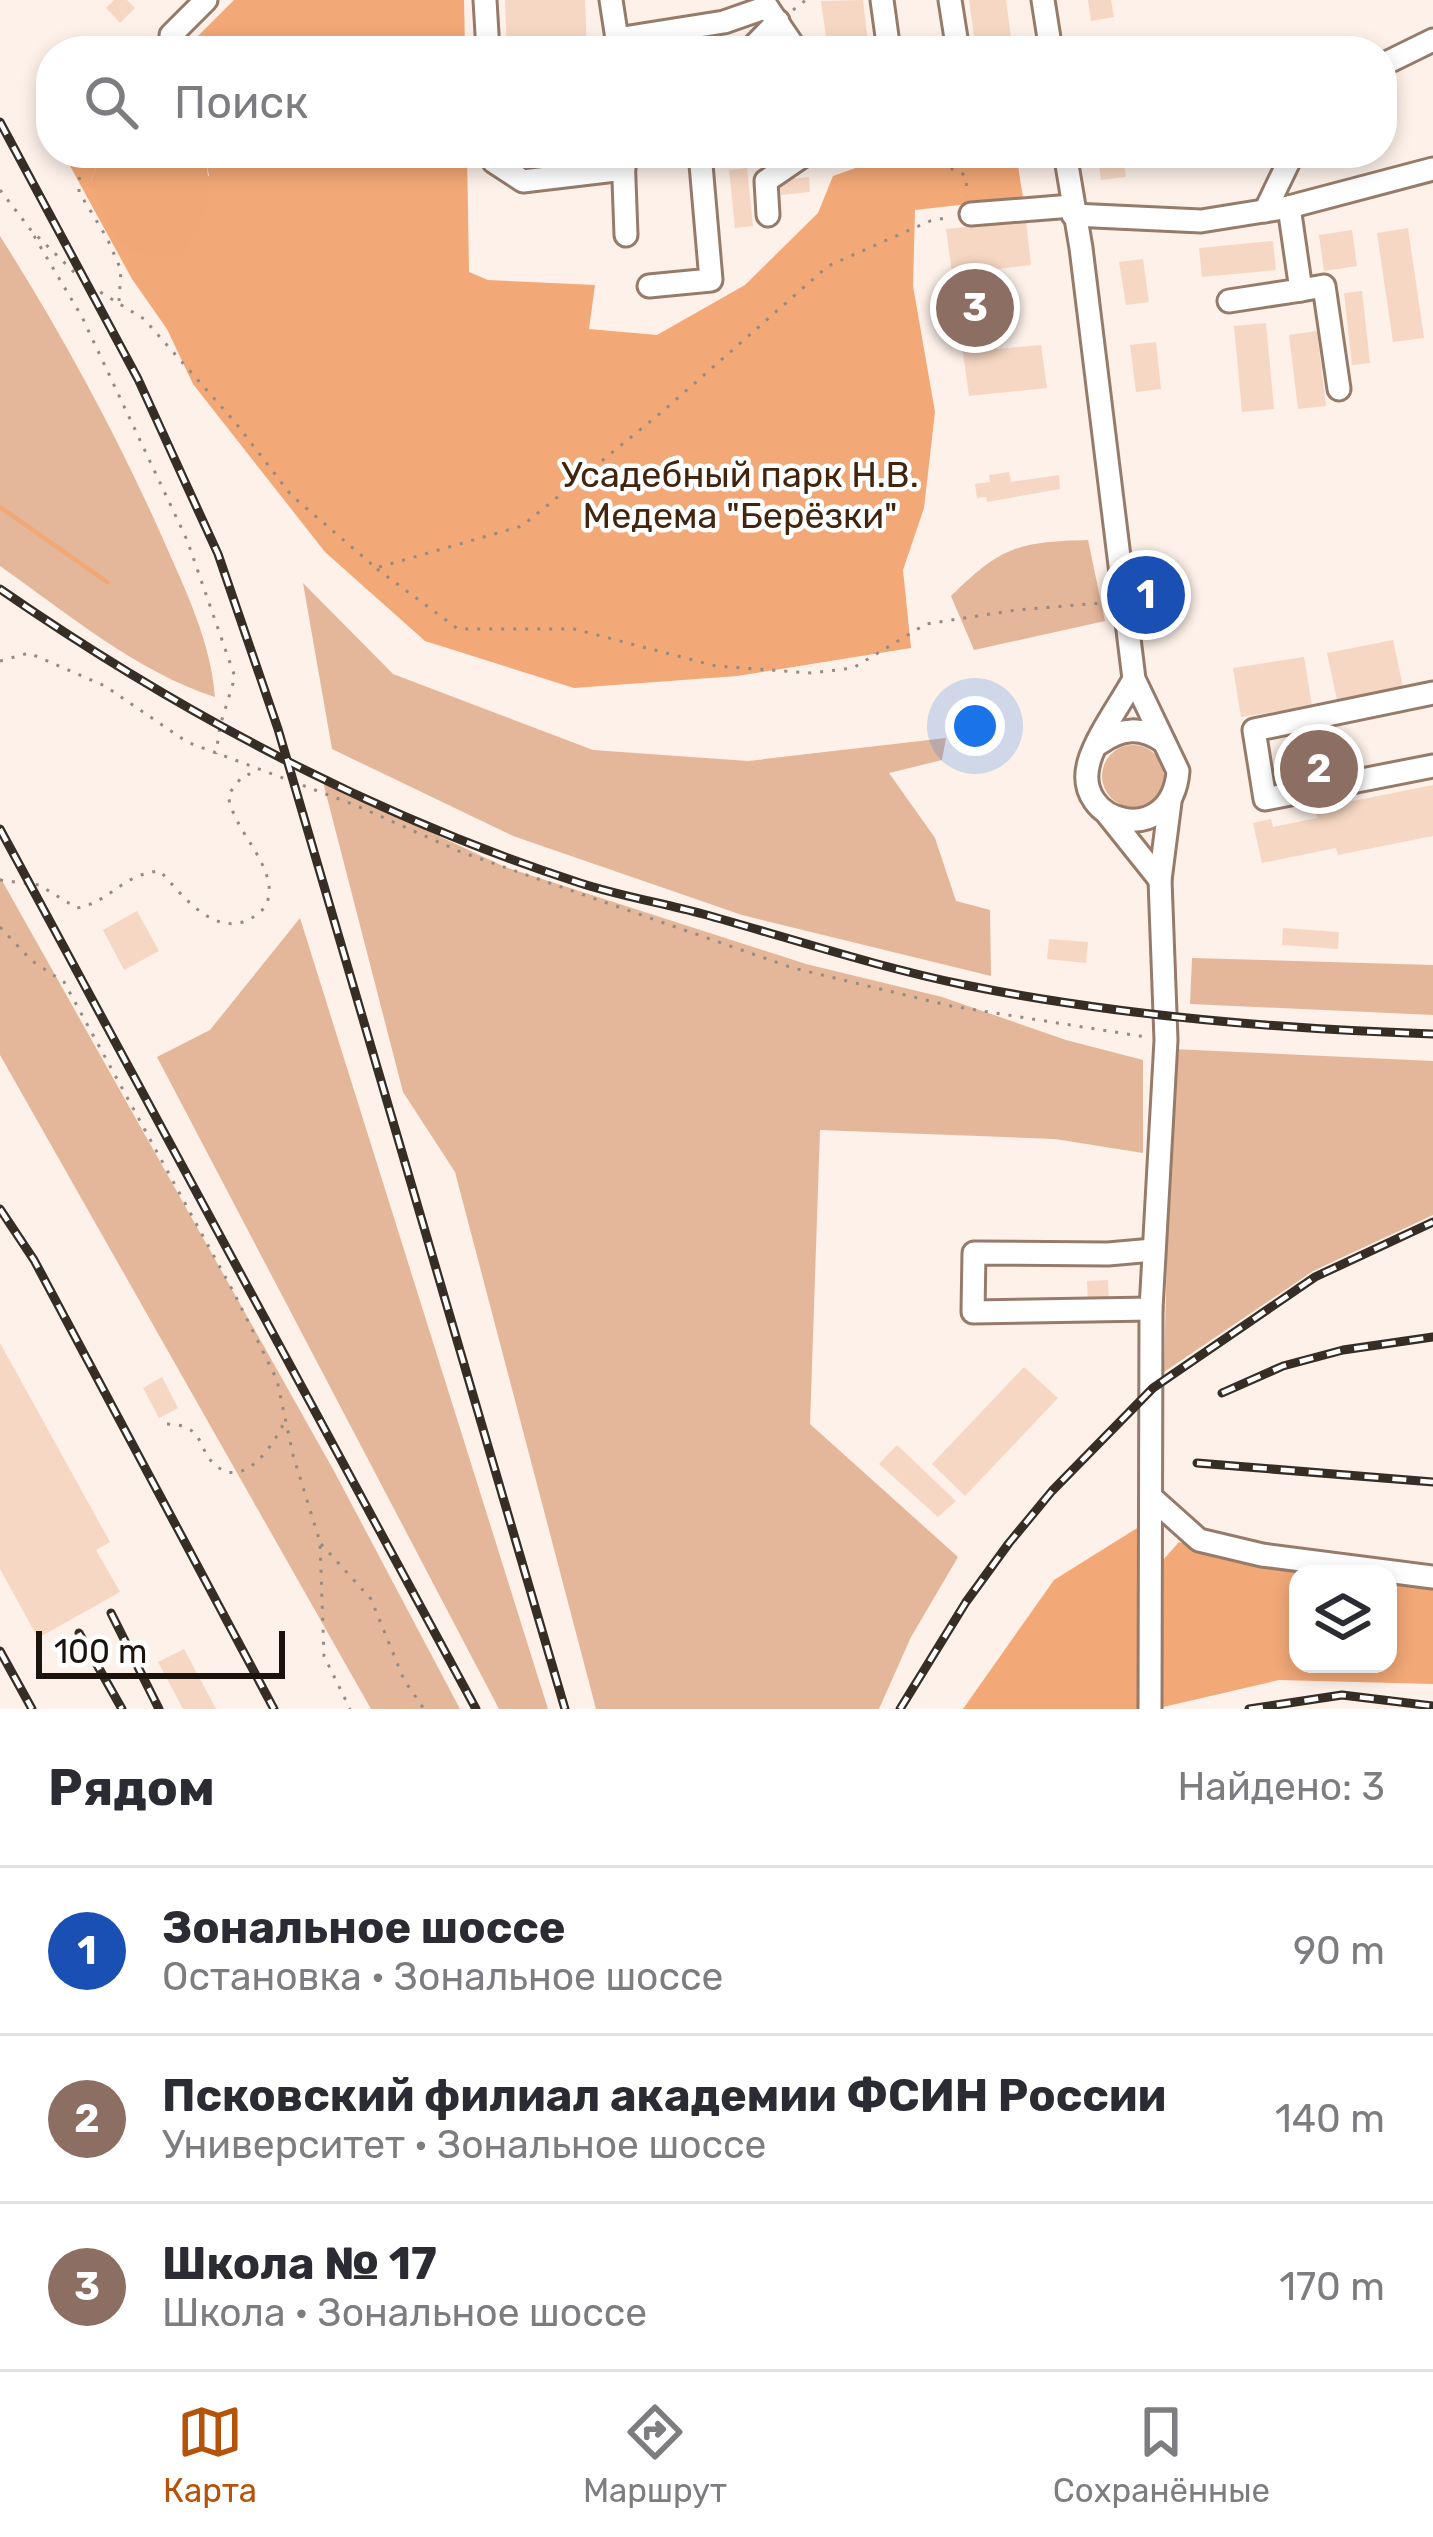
<!DOCTYPE html>
<html lang="ru">
<meta charset="utf-8">
<style>
:root{--surface:#fff;--page:#f7f7f7;--text:#2b2b33;--muted:#7c7c81;--line:#e1e1e2;--accent:#b45309}
body{margin:0;font-family:Rubik,sans-serif;background:var(--page);color:var(--text)}
.controls{position:absolute;right:36px;bottom:36px;display:grid;overflow:hidden;border-radius:24px;box-shadow:0 6px 18px #0003}
.controls button{width:108px;height:108px;display:grid;place-items:center;padding:0;border:0;border-bottom:3px solid var(--line);background:var(--surface);color:var(--text);font:60px sans-serif}
.scale{position:absolute;left:36px;bottom:30px;width:249px;box-sizing:border-box;padding-left:12px;border:6px solid #1c130c;border-top:0;font-size:33px;line-height:42px;white-space:nowrap;color:#1c130c;-webkit-text-stroke:9px #fff;paint-order:stroke}
.you{position:absolute;left:975px;top:726px;width:42px;height:42px;margin:-30px;border:9px solid #fff;border-radius:50%;background:#1a73e8;box-shadow:0 0 0 18px #1a73e833}
.badge{display:grid;place-items:center;width:78px;height:78px;border-radius:50%;background:var(--accent);color:#fff;font-size:39px;font-weight:700}
.pin{position:absolute;translate:-50% -50%;border:6px solid #fff;box-shadow:0 3px 12px #0006}
.list{margin:0;padding:0;list-style:none}
h2{display:flex;justify-content:space-between;align-items:center;height:156px;margin:0;padding:0 48px;font-size:51px}
h2 small{font-size:39px;font-weight:400;color:var(--muted)}
.list li{display:grid;grid-template-columns:78px 1fr auto;gap:36px;align-items:center;box-sizing:border-box;height:168px;padding:0 48px;border-top:3px solid var(--line)}
.list b{display:block;font-size:45px;white-space:nowrap}
.list p{margin:0;font-size:39px;white-space:nowrap;color:var(--muted)}
.list em{font-size:39px;font-style:normal;color:var(--muted)}
.icon{flex:none;width:66px;height:66px;fill:none;stroke:currentColor;stroke-width:2;stroke-linecap:round;stroke-linejoin:round}
.map{position:relative;flex:none;width:1433px;height:1709px;overflow:hidden}
.search{position:absolute;background:var(--surface);box-shadow:0 6px 18px #0003;left:36px;right:36px;top:36px;height:132px;display:flex;align-items:center;gap:30px;box-sizing:border-box;padding:0 42px;border-radius:48px;color:var(--muted);font-size:45px}
.sheet{height:660px;background:var(--surface)}
nav{display:flex;justify-content:space-around;align-items:center;box-sizing:border-box;height:168px;border-top:3px solid var(--line);background:var(--surface);font-size:33px;color:var(--muted)}
nav a{display:grid;justify-items:center;gap:6px}
nav .on{color:var(--accent)}
.map>svg:first-child{display:block}
</style>
<div class="map">
<svg width="1433" height="1709" viewBox="0 0 1433 1709">
<rect width="100%" height="100%" fill="#fdf1e9"/>
<g fill="#e4b69a">
<path d="M 0,236 C 62,334 116,433 163,539 C 185,589 211,642 215,697 C 137,672 67,613 0,566 Z"/>
<path d="M 1088,540 L 1105,621 L 974,650 L 951,596 C 1002,546 1019,542 1088,540 Z"/>
<polygon points="303,583 393,674 593,750 748,761 946,738 942,760 889,773 935,838 956,901 990,910 991,976 742,915 513,836 332,749"/>
<circle cx="1133" cy="776" r="31"/>
<polygon points="323,782 505,867 806,964 942,997 1066,1040 1143,1060 1143,1153 1055,1139 820,1130 810,1424 958,1557 911,1637 879,1709 596,1709 455,1172 403,1092"/>
<polygon points="0,877 334,1471 460,1709 371,1709 0,1055"/>
<polygon points="300,918 548,1709 499,1709 157,1057 210,1030"/>
<polygon points="1192,958 1433,965 1433,1015 1190,1004"/>
<polygon points="1172,1049 1433,1061 1433,1215 1313,1271 1164,1372"/>
</g>
<g fill="#f2a877">
<polygon points="234,0 464,0 465,51 183,51"/>
<polygon points="79,153 101,153 91,181 209,176 204,153 467,153 469,272 488,280 595,285 589,329 657,335 745,285 818,213 833,176 898,153 1016,153 1023,198 915,210 913,286 935,412 924,508 903,570 911,648 737,676 574,688 425,641 325,552 193,384 167,329 132,279 69,164"/>
<polygon points="1142,1525 1140,1709 963,1709 1054,1580"/>
<polygon points="1179,1542 1263,1567 1316,1574 1298,1574 1298,1664 1388,1664 1388,1583 1433,1588 1433,1684 1279,1680 1163,1707 1163,1560"/>
</g>
<path fill="#f1a776" d="M 101,153 L 204,153 C 215,200 206,217 181,256 C 115,261 114,234 91,181 Z"/>
<g fill="none" stroke-linecap="round" stroke-linejoin="round">
<polyline stroke="#f1a776" stroke-width="4.5" points="0,507 107,582"/>
</g>
<g fill="#f6d7c3">
<polygon points="114,0 127,0 135,8 120,23 106,8"/>
<polygon points="505,0 585,0 587,51 507,51"/>
<polygon points="863,0 869,51 828,51 821,1"/>
<polygon points="969,0 1006,0 1011,38 975,43"/>
<polygon points="1088,0 1111,0 1114,17 1091,21"/>
<polygon points="943,36 945,51 912,51 911,41"/>
<polygon points="1097,153 1123,153 1126,177 1101,180"/>
<polygon points="747,168 753,226 735,228 729,170"/>
<polygon points="809,177 810,192 781,195 779,180"/>
<polygon points="1026,221 1031,265 988,270 997,349 1041,345 1047,388 969,396 946,229"/>
<polygon points="1408,228 1424,338 1393,342 1377,233"/>
<polygon points="1352,230 1357,266 1324,271 1319,235"/>
<polygon points="1273,241 1276,270 1202,277 1199,248"/>
<polygon points="1143,259 1149,302 1126,305 1119,262"/>
<polygon points="1362,291 1370,363 1352,365 1344,293"/>
<polygon points="1266,323 1274,409 1242,412 1234,326"/>
<polygon points="1317,331 1326,406 1298,409 1289,335"/>
<polygon points="1156,342 1161,389 1136,392 1130,345"/>
<polygon points="1009,472 1011,482 1059,475 1060,489 987,502 986,497 977,498 975,484 990,482 989,475"/>
<polygon points="1393,640 1403,687 1337,700 1327,653"/>
<polygon points="1304,657 1312,706 1241,717 1233,668"/>
<polygon points="1433,785 1433,836 1338,855 1336,848 1262,863 1253,823 1271,819 1273,827 1317,818 1316,814 1339,809 1338,804"/>
<polygon points="137,911 159,951 124,970 103,930"/>
<polygon points="1283,928 1339,932 1338,949 1282,945"/>
<polygon points="1049,939 1088,942 1086,963 1047,959"/>
<polygon points="1108,1280 1109,1304 1088,1305 1087,1281"/>
<polygon points="0,1343 110,1542 96,1550 120,1592 38,1638 0,1569"/>
<polygon points="1024,1367 1058,1398 965,1496 932,1464"/>
<polygon points="162,1377 178,1408 159,1418 143,1388"/>
<polygon points="897,1445 956,1501 938,1517 879,1464"/>
<polygon points="184,1649 216,1709 183,1709 158,1662"/>
</g>
<g fill="none" stroke-linecap="round" stroke-linejoin="round">
<g stroke="#967b6b" stroke-width="27">
<g id="minor">
<polyline points="485,0 488,51"/>
<polyline points="611,0 617,39"/>
<polyline points="882,0 889,51"/>
<polyline points="950,0 958,51"/>
<polyline points="1043,0 1051,51"/>
<polyline points="767,7 797,51"/>
<polyline points="171,35 206,0"/>
<polyline points="618,51 617,39 724,22 767,7"/>
<polyline points="749,51 778,21"/>
<polyline points="1382,65 1433,40"/>
<polyline points="493,153 494,162 523,181 624,169"/>
<polyline points="623,153 626,235"/>
<path d="M 1065,153 L 1081,248 L 1134,679 L 1178,771 C 1172,849 1071,825 1089,762 C 1096,737 1121,703 1134,679"/>
<polyline points="1265,211 1293,153"/>
<polyline points="971,214 1072,206"/>
<polyline points="768,215 766,181 807,153"/>
<polyline points="1073,215 1201,221 1289,207 1433,169"/>
<polyline points="649,286 711,280 700,153"/>
<polyline points="1301,290 1324,286 1339,389"/>
<polyline points="1229,301 1301,290 1289,207"/>
<polyline points="1433,693 1254,730 1265,799 1433,766"/>
<path d="M 1100,743 C 1122,728 1141,726 1164,742"/>
<polyline points="1108,815 1160,880"/>
<polyline points="1151,1309 973,1312 974,1253 1108,1254 1153,1250"/>
<polyline points="1151,1497 1199,1540 1262,1555 1433,1577"/>
<polyline points="1150,1709 1151,1309 1166,1040 1160,880 1170,802"/>
</g>
</g>
<g stroke="#968b83" stroke-width="3" stroke-dasharray="3 9" stroke-linecap="butt">
<polyline points="793,10 806,0"/>
<polyline points="80,153 79,192 107,238 121,270 119,301"/>
<polyline points="829,153 893,153"/>
<polyline points="918,153 965,175 968,195"/>
<polyline points="0,190 30,229 84,282 144,319 235,422 291,495 376,568 522,526 663,411 828,266 930,221 950,217"/>
<polyline points="34,236 82,317 187,540 235,677 220,726 216,754"/>
<polyline points="377,569 458,629 574,629 716,666 811,673 853,668 926,624 1016,610 1102,603"/>
<polyline points="0,661 29,653 105,686 187,742 355,805 461,852 793,968 951,1006 1146,1037"/>
<path d="M 0,880 L 39,885 L 77,908 C 109,903 122,874 160,871 C 184,897 219,945 259,913 C 269,905 271,892 268,880 C 260,849 234,828 228,795 L 241,778 L 258,770"/>
<polyline points="0,927 32,961 64,982 233,1291 277,1380 293,1455 320,1542 324,1656 350,1709"/>
<path d="M 167,1424 C 205,1425 197,1448 214,1464 C 244,1492 274,1444 285,1421"/>
<polyline points="321,1544 371,1599 404,1680 424,1709"/>
</g>
<use href="#minor" stroke="#fff" stroke-width="21"/>
<g stroke="#362d25" stroke-width="9">
<g id="rail">
<polyline points="0,122 138,379 218,554 278,729 565,1709"/>
<path d="M 0,589 C 178,712 374,816 580,883 C 620,896 662,903 703,914 C 790,938 877,967 965,985 C 1119,1016 1277,1029 1433,1034"/>
<polyline points="0,829 476,1709"/>
<polyline points="0,1209 34,1260 274,1709"/>
<polyline points="1222,1393 1283,1366 1343,1350 1433,1337"/>
<polyline points="1197,1463 1433,1482"/>
<polyline points="111,1613 159,1709"/>
<polyline points="79,1633 122,1709"/>
<polyline points="0,1651 32,1709"/>
<polyline points="900,1709 966,1602 1009,1543 1052,1491 1153,1388 1315,1277 1433,1222"/>
<polyline points="1249,1709 1342,1695 1433,1706"/>
</g>
</g>
<use href="#rail" stroke="#fff" stroke-width="4.5" stroke-dasharray="14" stroke-linecap="butt"/>
</g>
<g text-anchor="middle" stroke-width="9" stroke-linejoin="round" paint-order="stroke">
<g font-size="36" fill="#42240f" stroke="#fff">
<text x="740" y="487">Усадебный парк Н.В.<tspan x="740" dy="41">Медема "Берёзки"</tspan></text>
</g>
</g>
</svg>
<div class="controls">
<button><svg class="icon" aria-label="layers" viewBox="0 0 24 24"><path d="M12 4l9 5-9 5-9-5zM3 14l9 5 9-5"/></svg></button>
</div>
<div class="scale">100 m</div>
<div class="you"></div>
<div class="pin badge" style="left:1146px;top:595px;background:#1a4fb4">1</div>
<div class="pin badge" style="left:1319px;top:769px;background:#8d6e63">2</div>
<div class="pin badge" style="left:975px;top:308px;background:#8d6e63">3</div>
<div class="search"><svg class="icon" aria-label="search" viewBox="0 0 24 24"><circle cx="10" cy="10" r="6"/><path d="M15 15l6 6"/></svg>Поиск</div>
</div>
<section class="sheet">
<h2>Рядом<small>Найдено: 3</small></h2>
<ul class="list">
<li><span class="badge" style="background:#1a4fb4">1</span><div><b>Зональное шоссе</b><p>Остановка · Зональное шоссе</p></div><em>90 m</em></li>
<li><span class="badge" style="background:#8d6e63">2</span><div><b>Псковский филиал академии ФСИН России</b><p>Университет · Зональное шоссе</p></div><em>140 m</em></li>
<li><span class="badge" style="background:#8d6e63">3</span><div><b>Школа № 17</b><p>Школа · Зональное шоссе</p></div><em>170 m</em></li>
</ul>
</section>
<nav>
<a class="on"><svg class="icon" aria-label="map" viewBox="0 0 24 24"><path d="M3 6l6-2 6 2 6-2v14l-6 2-6-2-6 2zM9 4v14M15 6v14"/></svg>Карта</a>
<a><svg class="icon" aria-label="directions" viewBox="0 0 24 24"><path d="M12 3l9 9-9 9-9-9zM9 14v-3h6M13 9l2 2-2 2"/></svg>Маршрут</a>
<a><svg class="icon" aria-label="saved" viewBox="0 0 24 24"><path d="M7 4h10v16l-5-4-5 4z"/></svg>Сохранённые</a>
</nav>
